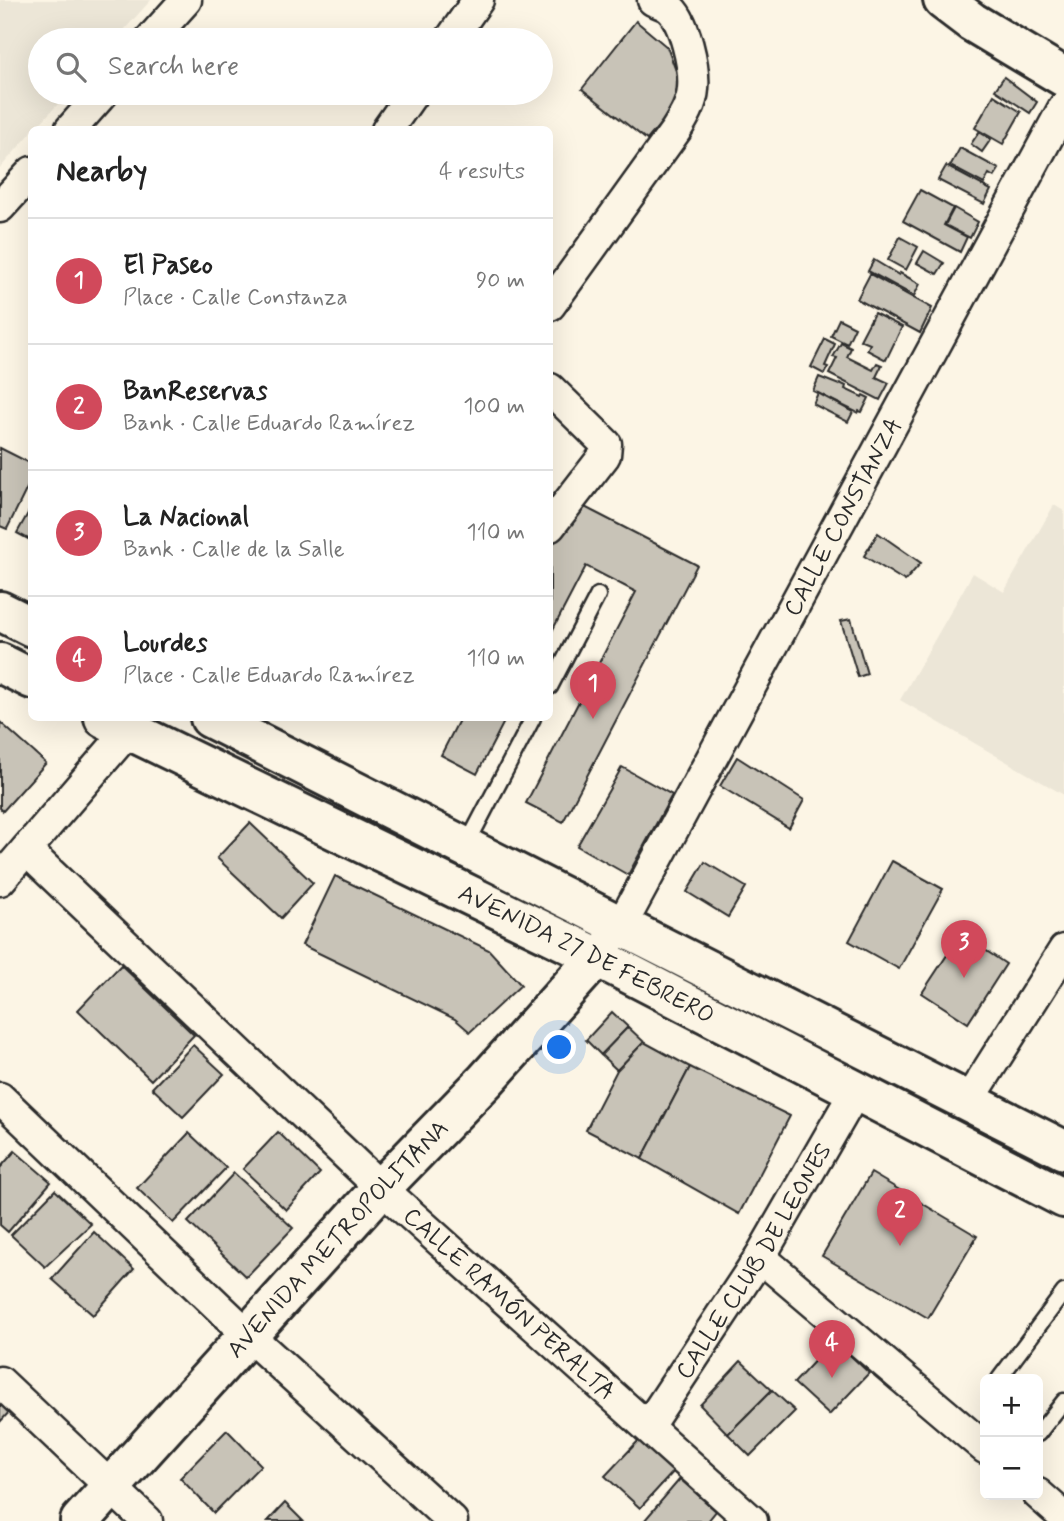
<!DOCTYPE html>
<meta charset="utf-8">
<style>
:root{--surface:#fff;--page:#f6f6f6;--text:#222;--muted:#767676;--line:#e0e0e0;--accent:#d1495b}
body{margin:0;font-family:Mynerve,sans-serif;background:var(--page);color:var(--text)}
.controls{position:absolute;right:21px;bottom:21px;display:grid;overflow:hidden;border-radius:10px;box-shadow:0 7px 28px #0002}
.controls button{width:63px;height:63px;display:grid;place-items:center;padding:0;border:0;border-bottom:2px solid var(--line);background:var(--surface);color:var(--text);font:35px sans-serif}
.you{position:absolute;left:560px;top:1048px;width:24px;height:24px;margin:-18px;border:5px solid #fff;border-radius:50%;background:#1a73e8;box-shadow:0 0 0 10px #1a73e833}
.badge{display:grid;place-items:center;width:46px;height:46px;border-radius:50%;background:var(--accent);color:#fff;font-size:23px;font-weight:700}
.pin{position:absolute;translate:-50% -58px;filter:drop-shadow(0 2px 4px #0008)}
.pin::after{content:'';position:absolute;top:37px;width:24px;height:21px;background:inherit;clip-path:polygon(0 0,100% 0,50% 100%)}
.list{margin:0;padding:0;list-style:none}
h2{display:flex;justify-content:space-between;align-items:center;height:91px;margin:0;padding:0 28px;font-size:30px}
h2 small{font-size:23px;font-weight:400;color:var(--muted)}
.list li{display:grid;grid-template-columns:46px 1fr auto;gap:21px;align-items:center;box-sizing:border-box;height:126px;padding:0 28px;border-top:2px solid var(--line)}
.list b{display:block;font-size:26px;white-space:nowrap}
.list p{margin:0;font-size:23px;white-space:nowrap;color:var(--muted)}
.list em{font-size:23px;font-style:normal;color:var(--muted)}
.icon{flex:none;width:38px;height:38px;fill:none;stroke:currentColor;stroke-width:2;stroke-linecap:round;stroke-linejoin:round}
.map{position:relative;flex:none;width:1064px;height:1521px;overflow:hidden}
.search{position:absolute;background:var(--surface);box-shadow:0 7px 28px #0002;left:28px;top:28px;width:525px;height:77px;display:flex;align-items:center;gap:18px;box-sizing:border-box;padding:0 24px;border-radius:38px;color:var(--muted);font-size:26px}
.panel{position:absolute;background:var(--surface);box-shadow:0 7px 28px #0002;left:28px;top:126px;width:525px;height:595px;border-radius:10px}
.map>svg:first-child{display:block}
</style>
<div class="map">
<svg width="1064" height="1521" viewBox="0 0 1064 1521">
<rect width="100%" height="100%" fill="#fcf5e5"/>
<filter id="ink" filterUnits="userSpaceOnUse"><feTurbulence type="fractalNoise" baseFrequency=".0143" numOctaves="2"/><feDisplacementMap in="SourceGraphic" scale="14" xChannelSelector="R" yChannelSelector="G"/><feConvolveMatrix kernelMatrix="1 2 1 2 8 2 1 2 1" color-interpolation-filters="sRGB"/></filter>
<g filter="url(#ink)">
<g fill="#ece6d7">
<polygon points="0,0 151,0 115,40 40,40 40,93 68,93 35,129 32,130 31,133 0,168"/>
<polygon points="1054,505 1064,511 1064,795 900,700 973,573 1004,592"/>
</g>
<g fill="#c8c3b7" stroke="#2b2b2b" stroke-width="2">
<polygon points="636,21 667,47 685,95 647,140 582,89"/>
<polygon points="1004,77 1037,102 1030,113 995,90"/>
<polygon points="994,95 1021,112 1003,144 975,128"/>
<polygon points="979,132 991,139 982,152 971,144"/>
<polygon points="960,148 999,169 994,177 989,174 984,184 950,166"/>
<polygon points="946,166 991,190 984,204 938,180"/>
<polygon points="920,190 953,208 944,225 967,237 960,252 903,221"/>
<polygon points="954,208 978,222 970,238 945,225"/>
<polygon points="900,237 918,247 906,270 888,260"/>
<polygon points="924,251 944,263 937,274 917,263"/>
<polygon points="874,260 899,275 900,273 920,284 914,296 868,271"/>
<polygon points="870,274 932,308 920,333 857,299"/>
<polygon points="874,313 902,327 886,360 867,350 870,344 860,340"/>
<polygon points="839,319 855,327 847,344 831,336"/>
<polygon points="825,339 835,344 825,366 828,367 824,374 811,367"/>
<polygon points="841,343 851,348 847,357 873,370 877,363 882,365 876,377 889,383 880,400 829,374 837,358 833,357"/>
<polygon points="819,377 839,385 840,383 846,386 845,389 862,397 863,395 869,398 862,412 859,411 858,413 813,391"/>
<polygon points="818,393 853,412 848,422 813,404"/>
<polygon points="0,448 32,464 32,478 7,529 0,526"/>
<polygon points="573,501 697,565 563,822 526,803 636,592 586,566 550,635 550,545"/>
<polygon points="32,506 32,541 17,533"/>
<polygon points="878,533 921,563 905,581 864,556"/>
<polygon points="851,619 867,674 858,677 841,621"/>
<polygon points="460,718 506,718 477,774 441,755"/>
<polygon points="0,722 46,763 3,811 0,808"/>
<polygon points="737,757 804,800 789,828 720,786"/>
<polygon points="622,767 672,795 628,875 577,846"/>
<polygon points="250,823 313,883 281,918 217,858"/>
<polygon points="892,861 943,889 899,969 849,941"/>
<polygon points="705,862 746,887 728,917 687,892"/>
<polygon points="335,876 489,950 521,985 470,1032 455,1019 302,945"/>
<polygon points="961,934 1006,964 968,1023 922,993"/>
<polygon points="121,965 194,1035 151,1080 78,1010"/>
<polygon points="612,1012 628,1027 601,1055 586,1040"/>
<polygon points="628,1027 644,1042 617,1070 601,1055"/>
<polygon points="644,1042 690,1067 642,1159 586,1130 617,1070"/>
<polygon points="193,1045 224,1074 183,1117 152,1088"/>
<polygon points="690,1067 790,1116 739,1214 642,1159"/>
<polygon points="278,1132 320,1173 286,1210 243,1169"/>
<polygon points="189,1133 226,1168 173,1223 137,1188"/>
<polygon points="15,1151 51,1182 8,1232 0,1225 0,1168"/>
<polygon points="234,1173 293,1228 246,1277 188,1222"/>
<polygon points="871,1173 977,1236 928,1318 822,1256"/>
<polygon points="55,1190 91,1224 45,1267 11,1235"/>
<polygon points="94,1232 134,1269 93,1315 52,1279"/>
<polygon points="834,1340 869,1373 829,1415 794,1383"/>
<polygon points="741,1361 772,1390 728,1434 700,1405"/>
<polygon points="772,1390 795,1411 750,1456 728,1434"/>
<polygon points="0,1400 11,1410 0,1422"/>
<polygon points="227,1430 261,1465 214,1513 180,1478"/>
<polygon points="641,1438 675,1470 640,1508 605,1476"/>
<polygon points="680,1479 716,1511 708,1521 644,1521"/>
<polygon points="285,1503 303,1521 268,1521"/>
</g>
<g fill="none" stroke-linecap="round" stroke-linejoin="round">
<g stroke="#2b2b2b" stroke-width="19">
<g id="service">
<polyline points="550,687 598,595"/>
<polyline points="466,846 533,718"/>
<polyline points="999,1379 1064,1292"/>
<polyline points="1038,1434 1064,1401"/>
</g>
</g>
<g stroke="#2b2b2b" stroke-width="35">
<g id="minor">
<polyline points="150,40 186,0"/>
<polyline points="450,40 478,0"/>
<polyline points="70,130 103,93"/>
<polyline points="387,130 413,93"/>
<polyline points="0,207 32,172"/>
<path d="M 550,305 L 676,130 C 684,117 692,104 693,89 C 695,69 685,19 668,7 C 664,4 657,2 653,0"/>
<polyline points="550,389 606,444 605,455 550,526"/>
<path id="s1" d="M 26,850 L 381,1188 L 752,1521"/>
<polyline points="0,880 128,731"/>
<path id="s2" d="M 608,942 L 622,924 L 1064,107"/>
<polyline points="0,1098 249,1336 452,1521"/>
<polyline points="969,1100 1064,950"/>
<polyline points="760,1257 985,1448"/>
<polyline points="0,1382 147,1521"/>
<path id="s3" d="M 648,1426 L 760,1257 L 855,1092"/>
<polyline points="1038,1494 1064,1517"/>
</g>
</g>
<g stroke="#2b2b2b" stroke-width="44">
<g id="secondary">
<path id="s4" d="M 80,1521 L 381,1188 L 486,1080 L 597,957"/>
</g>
</g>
<g stroke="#2b2b2b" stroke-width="44">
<g id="primary">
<polyline points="943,0 972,22 1064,77"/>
<polyline points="0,611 32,627"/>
<polyline points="0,663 32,679"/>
<path id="s5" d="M 104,718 L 597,957 L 1064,1198"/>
<polyline points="210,718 1064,1150"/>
</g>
</g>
<use href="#service" stroke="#fcf5e5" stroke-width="14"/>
<use href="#minor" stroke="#fcf5e5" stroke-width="30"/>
<use href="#secondary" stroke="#fcf5e5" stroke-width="38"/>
<use href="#primary" stroke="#fcf5e5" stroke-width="38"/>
</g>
</g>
<g text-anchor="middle" stroke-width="5" stroke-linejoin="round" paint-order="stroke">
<g font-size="24" fill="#2b2b2b" stroke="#fcf5e5">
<text dy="8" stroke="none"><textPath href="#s2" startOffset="486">CALLE CONSTANZA</textPath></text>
<text dy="8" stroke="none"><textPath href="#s5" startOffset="537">AVENIDA 27 DE FEBRERO</textPath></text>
<text dy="8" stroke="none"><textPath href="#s4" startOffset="382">AVENIDA METROPOLITANA</textPath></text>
<text dy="8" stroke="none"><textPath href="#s3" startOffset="196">CALLE CLUB DE LEONES</textPath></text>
<text dy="8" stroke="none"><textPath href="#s1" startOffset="663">CALLE RAMÓN PERALTA</textPath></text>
</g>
</g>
</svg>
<div class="controls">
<button>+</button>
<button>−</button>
</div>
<div class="you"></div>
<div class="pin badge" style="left:593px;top:719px">1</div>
<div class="pin badge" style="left:900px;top:1246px">2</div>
<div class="pin badge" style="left:964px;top:978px">3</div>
<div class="pin badge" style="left:832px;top:1378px">4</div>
<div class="search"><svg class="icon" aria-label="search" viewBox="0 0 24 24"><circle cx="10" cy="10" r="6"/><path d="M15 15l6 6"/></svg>Search here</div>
<section class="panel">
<h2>Nearby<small>4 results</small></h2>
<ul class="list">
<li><span class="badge">1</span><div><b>El Paseo</b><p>Place · Calle Constanza</p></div><em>90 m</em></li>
<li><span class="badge">2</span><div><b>BanReservas</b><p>Bank · Calle Eduardo Ramírez</p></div><em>100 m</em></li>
<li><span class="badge">3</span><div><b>La Nacional</b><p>Bank · Calle de la Salle</p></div><em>110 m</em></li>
<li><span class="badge">4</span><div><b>Lourdes</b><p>Place · Calle Eduardo Ramírez</p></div><em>110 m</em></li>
</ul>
</section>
</div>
